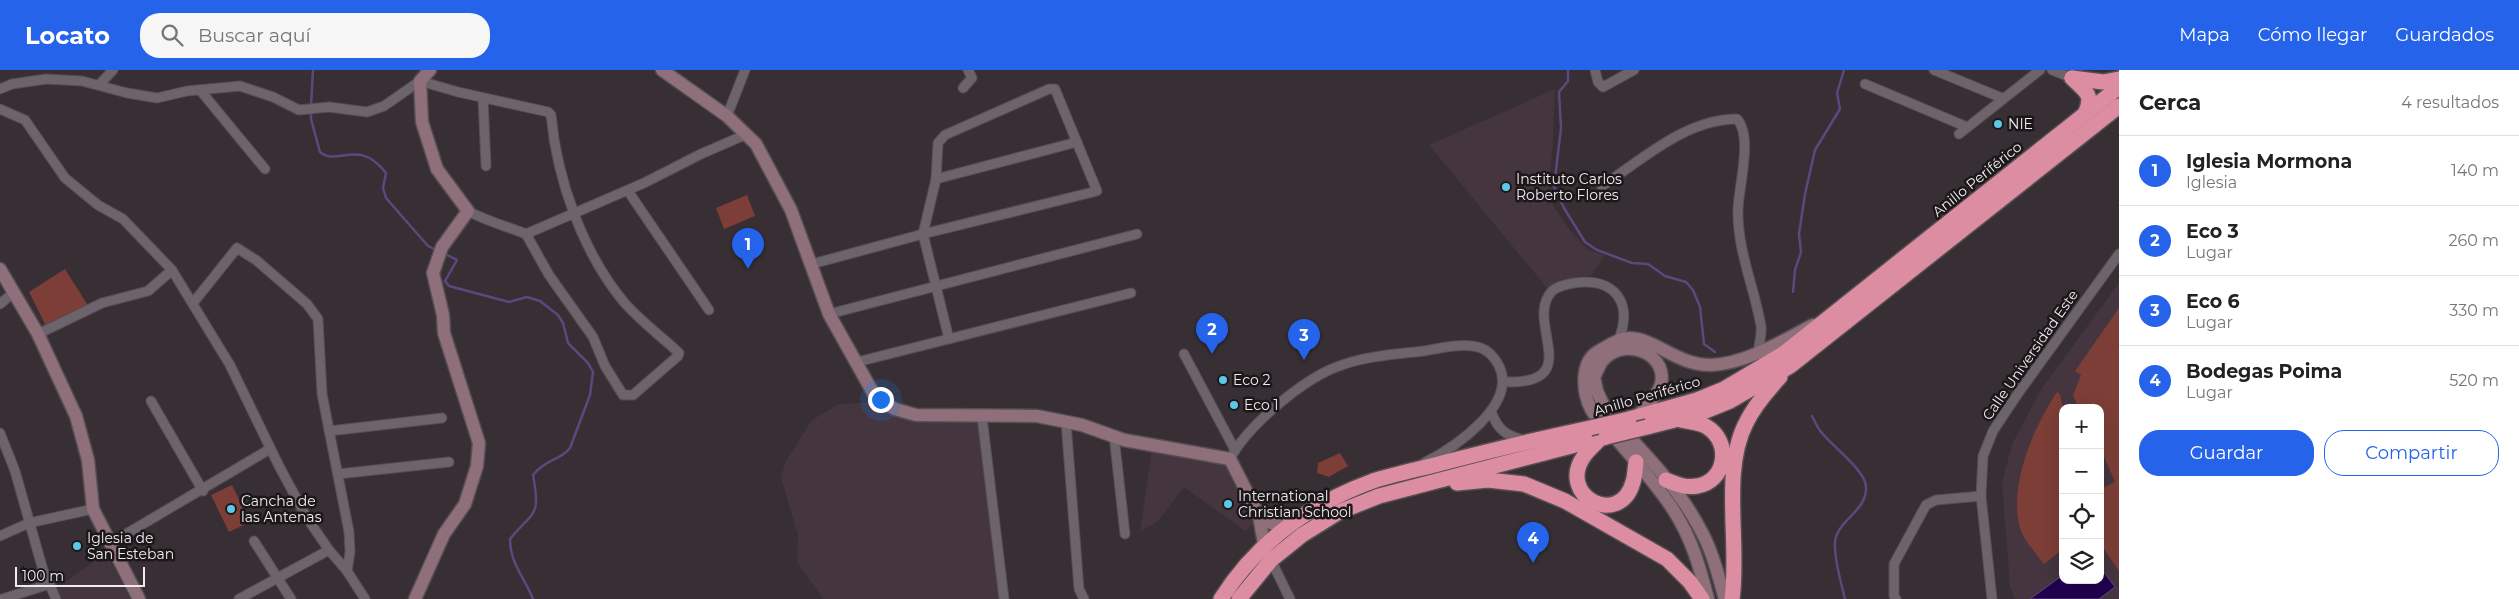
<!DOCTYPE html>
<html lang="es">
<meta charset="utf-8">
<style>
:root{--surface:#fff;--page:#f6f6f6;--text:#222;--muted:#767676;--line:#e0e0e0;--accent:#2563eb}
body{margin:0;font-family:Montserrat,sans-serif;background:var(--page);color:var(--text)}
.controls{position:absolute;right:15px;bottom:15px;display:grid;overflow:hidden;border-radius:10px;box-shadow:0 5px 20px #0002}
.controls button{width:45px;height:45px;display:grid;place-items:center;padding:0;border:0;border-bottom:1px solid var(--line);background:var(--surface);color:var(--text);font:25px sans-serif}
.scale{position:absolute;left:15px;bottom:12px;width:130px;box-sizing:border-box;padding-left:5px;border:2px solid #f1ebef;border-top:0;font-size:14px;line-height:18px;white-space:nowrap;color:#f1ebef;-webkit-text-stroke:4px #1c181a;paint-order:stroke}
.you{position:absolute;left:880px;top:329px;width:18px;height:18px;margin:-12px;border:4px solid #fff;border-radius:50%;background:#1a73e8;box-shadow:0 0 0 8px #1a73e833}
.badge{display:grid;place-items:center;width:32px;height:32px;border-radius:50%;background:var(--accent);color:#fff;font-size:16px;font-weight:700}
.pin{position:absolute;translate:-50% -41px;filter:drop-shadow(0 1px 2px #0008)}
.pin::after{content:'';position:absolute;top:26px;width:18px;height:15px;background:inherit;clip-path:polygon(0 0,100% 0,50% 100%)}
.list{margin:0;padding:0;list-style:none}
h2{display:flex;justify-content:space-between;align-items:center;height:65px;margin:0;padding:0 20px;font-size:21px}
h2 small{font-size:16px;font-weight:400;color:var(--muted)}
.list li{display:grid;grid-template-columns:32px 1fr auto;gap:15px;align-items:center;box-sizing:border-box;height:70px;padding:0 20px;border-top:1px solid var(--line)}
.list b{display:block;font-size:19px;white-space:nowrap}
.list p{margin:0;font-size:16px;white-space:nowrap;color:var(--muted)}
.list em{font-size:16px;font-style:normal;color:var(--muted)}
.actions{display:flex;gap:10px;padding:15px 20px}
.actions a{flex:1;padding:11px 0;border:1px solid var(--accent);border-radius:20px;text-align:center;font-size:18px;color:var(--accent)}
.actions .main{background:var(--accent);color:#fff}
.icon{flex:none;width:28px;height:28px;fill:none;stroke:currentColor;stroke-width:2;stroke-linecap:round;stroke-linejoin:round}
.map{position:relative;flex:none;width:2119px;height:529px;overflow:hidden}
header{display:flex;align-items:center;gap:30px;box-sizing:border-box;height:70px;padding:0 25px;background:var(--accent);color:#fff}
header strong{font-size:24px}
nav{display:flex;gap:28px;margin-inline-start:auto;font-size:18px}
.search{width:350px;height:45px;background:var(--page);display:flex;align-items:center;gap:12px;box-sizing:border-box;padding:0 18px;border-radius:20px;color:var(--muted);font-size:19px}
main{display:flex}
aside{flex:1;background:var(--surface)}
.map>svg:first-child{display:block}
</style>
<header>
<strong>Locato</strong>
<div class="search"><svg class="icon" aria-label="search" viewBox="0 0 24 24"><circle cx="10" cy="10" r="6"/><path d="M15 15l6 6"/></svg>Buscar aquí</div>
<nav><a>Mapa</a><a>Cómo llegar</a><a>Guardados</a></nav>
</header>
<main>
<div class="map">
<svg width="2119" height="529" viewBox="0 0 2119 529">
<rect width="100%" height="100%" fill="#372f34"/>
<g fill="#44353e" fill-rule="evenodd">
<polygon points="1555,19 1553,71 1548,128 1570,160 1588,180 1605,185 1591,206 1564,209 1547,218 1429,75"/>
<path d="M 2119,213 L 2119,529 L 2015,529 L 2010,517 L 2002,413 L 2012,374 L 2042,318 ZM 2063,338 L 2100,338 L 2100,510 L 2063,510 Z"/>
<polygon points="874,332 893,344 979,353 999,529 823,529 797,492 798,465 781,408 785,392 812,350 839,334"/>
<polygon points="1152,379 1205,388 1229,395 1256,451 1245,461 1184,417 1158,451 1140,462"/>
<polygon points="106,483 130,529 62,529 57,518"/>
</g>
<g fill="#7c3e37">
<polygon points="747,125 755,146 724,159 716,138"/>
<polygon points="65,199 89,237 47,258 29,222"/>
<polygon points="2119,238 2119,501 2104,479 2100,481 2100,419 2115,412 2100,377 2100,338 2083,338 2081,333 2077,335 2073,325 2081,305 2075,301"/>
<path d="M 2057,322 L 2060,324 L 2063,338 L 2059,342 L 2063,350 L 2063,479 L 2044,494 C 2036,483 2024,471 2020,458 C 2008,416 2034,356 2057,322 Z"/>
<polygon points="1340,383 1348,396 1329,407 1317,403 1318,393"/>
<polygon points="232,415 250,452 229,462 211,425"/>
</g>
<polygon fill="#21004e" stroke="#5f467e" points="2100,497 2115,517 2099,529 2030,529 2063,505 2063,510 2100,510"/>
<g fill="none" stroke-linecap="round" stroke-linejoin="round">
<g stroke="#5f467e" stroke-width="2.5">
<polyline points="1568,0 1568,11 1559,22 1561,58 1554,117 1564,138 1585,172 1597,180 1632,193 1648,194 1665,206 1686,212 1693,220 1700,237 1704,274 1715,282"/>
<polyline points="311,36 313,0"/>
<path d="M 311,41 L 311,49 L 320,82 C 338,97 358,67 386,103 L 383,118 L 386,128 L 428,176 L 436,180"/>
<path d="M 443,183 L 457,190 L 445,211 L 449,216 L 509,232 L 527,227 L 540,231 L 558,245 L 563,253 L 568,273 L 588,293 L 593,302 L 590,325 L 570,378 C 560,391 547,388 533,405 C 541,447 534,440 510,469 C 510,494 525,508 533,529"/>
<polyline points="1793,222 1795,200 1801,182 1799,164 1805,124 1815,80 1840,39 1837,23 1844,0"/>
<path d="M 1812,346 C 1815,352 1818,359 1822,363 C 1832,376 1864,399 1866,416 C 1868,441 1837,450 1835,472 C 1834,490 1841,512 1845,529"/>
</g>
<g stroke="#554e53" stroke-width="11">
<g id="street">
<polyline points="1595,0 1598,12 1603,17 1634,0"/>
<polyline points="1934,0 2002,28"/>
<polyline points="2052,0 2072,8"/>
<polyline points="1865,14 1967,57"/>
<polyline points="99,15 113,0"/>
<polyline points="963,18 972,8 968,0"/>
<path d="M 0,19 L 12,14 L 46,9 L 82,11 L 127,23 L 157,28 L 187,21 L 240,16 L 273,27 L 299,40 L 329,37 L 367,42 L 384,36 L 420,11 L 458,22 L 548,42 L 551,45 C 557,109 582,181 623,231 C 639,250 661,266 679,283 L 678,286 L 633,325 L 623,325 L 605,296 L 593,267 L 549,205 L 526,164"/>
<polyline points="200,20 265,99"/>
<polyline points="483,28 486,96"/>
<polyline points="0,39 25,50 65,108 98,135 123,149 172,200 230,295 279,396 307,448 329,480 347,501 365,529"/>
<polyline points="727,46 745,0"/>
<polyline points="1959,64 2040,0"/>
<polyline points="936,109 1077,72"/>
<path d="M 1602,116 C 1643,89 1686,49 1737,49 C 1753,66 1739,115 1738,139 C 1737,180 1754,216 1761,256 C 1762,264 1759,274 1758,283"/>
<polyline points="628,121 709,240"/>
<path d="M 468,141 C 486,151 506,156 526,164 L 644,113 L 701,84 L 747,64"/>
<polyline points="812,194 923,164 1097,121 1055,19 1049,19 945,65 938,73 936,109 923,164 949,269"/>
<polyline points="193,233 237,178 256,190 307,234 318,249 322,324 349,462 350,482 347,501"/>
<polyline points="0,234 13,223"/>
<polyline points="829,244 1137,164"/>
<polyline points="38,264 102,233 148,221 172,200"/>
<polyline points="1184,284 1235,380"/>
<polyline points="857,292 1131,223"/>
<path d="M 1504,312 C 1588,315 1523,252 1552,221 C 1558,216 1567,214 1574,213 C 1615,207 1634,233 1618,271"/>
<polyline points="151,331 203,421"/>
<path d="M 1491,341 C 1497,359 1506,366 1524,370"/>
<polyline points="982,347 1004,529"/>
<polyline points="1066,352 1079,519 1084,529"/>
<polyline points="329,361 442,348"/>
<polyline points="0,363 15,401 43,500 56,529"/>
<polyline points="1114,366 1125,464"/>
<path d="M 1230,389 C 1248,355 1305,307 1342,295 C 1367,286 1397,284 1424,281 C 1441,278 1465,272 1481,278 C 1489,281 1495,288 1499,296 C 1518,335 1454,378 1424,393"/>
<polyline points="338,404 449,392"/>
<polyline points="0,466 29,453 93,439"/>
<polyline points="254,471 291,529"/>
<polyline points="109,474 270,379"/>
<polyline points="1271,490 1290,529"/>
<polyline points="2,529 50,514"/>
<polyline points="239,529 329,480"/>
<polyline points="1896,529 1894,526 1894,494 1926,435 1936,430 1981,426"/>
<polyline points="1992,529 1981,426 1983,386 1993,361 2019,322 2119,184"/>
</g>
</g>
<g stroke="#554e53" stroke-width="15">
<g id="secondary">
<polyline points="662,0 727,46 756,74 791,140 829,244 876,328 895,339 916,345 1037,346 1082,355 1124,370 1230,389 1259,446 1264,474"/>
<polyline points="0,199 38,264 76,346 88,390 93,439 139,529"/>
<path d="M 1636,348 C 1645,338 1655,329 1660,317 C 1671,287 1628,264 1603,290 C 1599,295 1597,302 1594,307 L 1597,321 L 1607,343 C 1639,378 1676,414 1699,457 C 1712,479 1718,505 1725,529"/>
<path d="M 1259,446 C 1272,455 1278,457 1293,452"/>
<polyline points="415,529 444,464 465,434 477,396 479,373 444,263 443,245 433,203 442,177 468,141 437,99 422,52 420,11 430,0"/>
<path d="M 1708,529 C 1700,498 1692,469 1674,441 C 1657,414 1634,390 1613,365 C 1606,357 1596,348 1591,339 C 1582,322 1580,291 1599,281 C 1608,276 1619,268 1630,268 C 1656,269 1678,296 1712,295 C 1748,293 1782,271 1813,255"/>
</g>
</g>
<g stroke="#554e53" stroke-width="18">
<g id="highway">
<polyline points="2072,8 2103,12 2119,9"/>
<path d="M 2072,8 C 2086,22 2094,24 2085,44"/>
<polyline points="1629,349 1697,330 1724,319 1783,284 2119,17"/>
<polyline points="1647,357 1698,344 1730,331 1790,296 2119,36"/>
<path d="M 1600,369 C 1595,374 1588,380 1584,386 C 1556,426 1620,459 1633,412 C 1635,406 1635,398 1636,392"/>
<path d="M 1666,410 C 1676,414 1685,418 1697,416 C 1726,412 1732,372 1707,357 C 1700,352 1689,352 1681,350"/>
<polyline points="1457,413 1488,410 1524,414 1565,431 1667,489 1690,512 1702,529"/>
<path d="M 1221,529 C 1257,472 1310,434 1373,411 C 1398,403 1425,398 1450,391 C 1497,379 1543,368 1590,358"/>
<polyline points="1239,529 1271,490 1302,465 1339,442 1379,426 1606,367"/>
<path d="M 1732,529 C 1740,476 1721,401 1746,353 C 1754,336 1767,321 1780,307"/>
</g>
</g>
<use href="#street" stroke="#6d636a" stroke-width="9"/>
<use href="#secondary" stroke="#8f707a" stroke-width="12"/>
<use href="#highway" stroke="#dd8da1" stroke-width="15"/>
<g stroke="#554e53" stroke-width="18" stroke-linecap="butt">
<g id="highway-bridge">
<polyline points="1590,358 1629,349"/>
<polyline points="1606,367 1647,357"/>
</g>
</g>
<use href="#highway-bridge" stroke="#dd8da1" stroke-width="15"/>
</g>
<g fill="#5dc7e8" stroke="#1c181a" stroke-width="2">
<circle cx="1998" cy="54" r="5"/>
<circle cx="1506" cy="117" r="5"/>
<circle cx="1223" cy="310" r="5"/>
<circle cx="1234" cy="335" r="5"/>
<circle cx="1228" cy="434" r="5"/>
<circle cx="231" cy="439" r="5"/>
<circle cx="77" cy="476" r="5"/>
</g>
<g text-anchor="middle" stroke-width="5" stroke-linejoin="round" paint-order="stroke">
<g font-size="14" fill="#f1ebef" stroke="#1c181a" text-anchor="start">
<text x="2008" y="59">NIE</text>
<text x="1516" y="114">Instituto Carlos<tspan x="1516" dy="16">Roberto Flores</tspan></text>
<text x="1233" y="315">Eco 2</text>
<text x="1244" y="340">Eco 1</text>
<text x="1238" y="431">International<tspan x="1238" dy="16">Christian School</tspan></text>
<text x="241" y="436">Cancha de<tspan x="241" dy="16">las Antenas</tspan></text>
<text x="87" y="473">Iglesia de<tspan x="87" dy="16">San Esteban</tspan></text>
</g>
<g font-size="14" fill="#f1ebef" stroke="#1c181a">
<text transform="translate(1977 109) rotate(-39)" y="5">Anillo Periférico</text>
<text transform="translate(2030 285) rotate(-55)" y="5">Calle Universidad Este</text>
<text transform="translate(1647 326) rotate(-16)" y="5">Anillo Periférico</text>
</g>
</g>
</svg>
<div class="controls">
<button>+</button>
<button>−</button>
<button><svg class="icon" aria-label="locate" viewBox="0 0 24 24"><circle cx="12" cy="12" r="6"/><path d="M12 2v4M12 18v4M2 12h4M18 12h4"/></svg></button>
<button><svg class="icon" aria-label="layers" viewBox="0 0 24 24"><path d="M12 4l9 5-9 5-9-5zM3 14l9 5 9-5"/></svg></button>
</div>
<div class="scale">100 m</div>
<div class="you"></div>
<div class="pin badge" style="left:748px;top:199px">1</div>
<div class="pin badge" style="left:1212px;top:284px">2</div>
<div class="pin badge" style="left:1304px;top:290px">3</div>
<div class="pin badge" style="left:1533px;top:493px">4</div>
</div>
<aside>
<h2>Cerca<small>4 resultados</small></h2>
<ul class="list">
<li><span class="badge">1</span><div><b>Iglesia Mormona</b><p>Iglesia</p></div><em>140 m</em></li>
<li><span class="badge">2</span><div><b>Eco 3</b><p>Lugar</p></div><em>260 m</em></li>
<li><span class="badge">3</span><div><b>Eco 6</b><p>Lugar</p></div><em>330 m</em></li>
<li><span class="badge">4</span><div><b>Bodegas Poima</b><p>Lugar</p></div><em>520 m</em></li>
</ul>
<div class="actions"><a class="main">Guardar</a><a>Compartir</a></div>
</aside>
</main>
